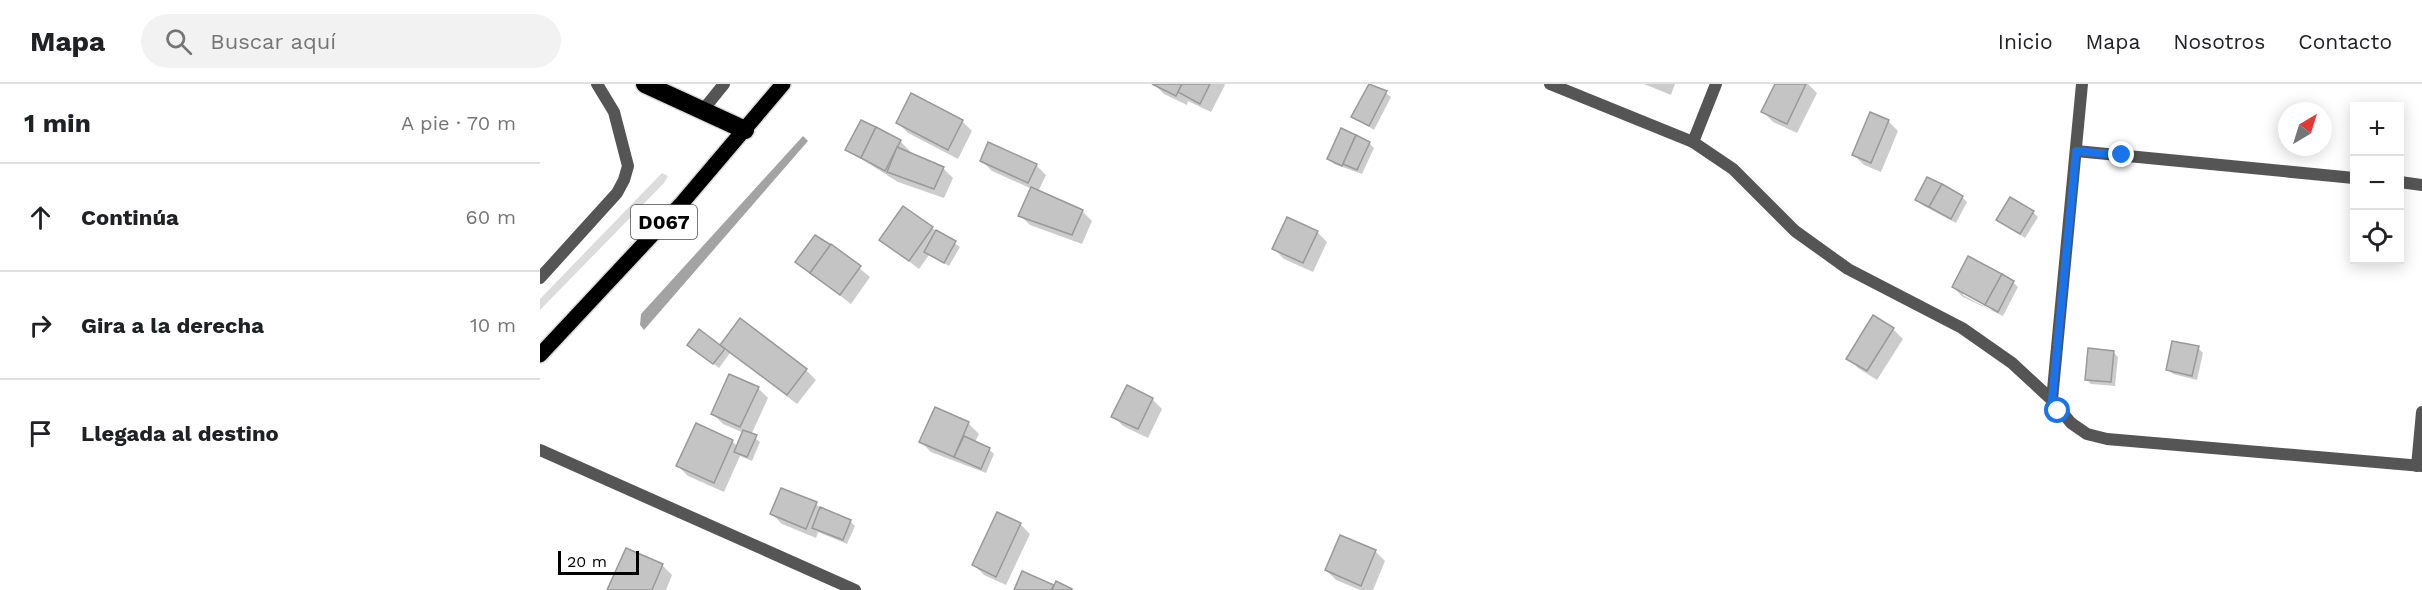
<!DOCTYPE html>
<html lang="es">
<meta charset="utf-8">
<style>
:root{--surface:#fff;--page:#f2f2f2;--text:#202124;--muted:#757577;--line:#e0e0e0}
body{margin:0;font-family:"Work Sans",sans-serif;background:var(--page);color:var(--text)}
.controls{position:absolute;right:18px;top:18px;display:grid;overflow:hidden;border-radius:0px;box-shadow:0 3px 15px #0003}
.controls button{width:54px;height:54px;display:grid;place-items:center;padding:0;border:0;border-bottom:2px solid var(--line);background:var(--surface);color:var(--text);font:30px sans-serif}
.compass{position:absolute;left:1738px;top:18px;width:54px;height:54px;border-radius:50%;background:var(--surface);box-shadow:0 3px 15px #0003;rotate:38deg}
.scale{position:absolute;left:18px;bottom:15px;width:81px;box-sizing:border-box;padding-left:6px;border:3px solid #000;border-top:0;font-size:16px;line-height:21px;white-space:nowrap;color:#000;-webkit-text-stroke:4px #fff;paint-order:stroke}
.stop{position:absolute;width:18px;height:18px;margin:-14px;border:4px solid #1a73e8;border-radius:50%;background:#fff}
.stop.end{background:#1a73e8;border-color:#fff;box-shadow:0 2px 6px #0008}
.list{margin:0;padding:0;list-style:none}
h2{display:flex;justify-content:space-between;align-items:center;height:78px;margin:0;padding:0 24px;font-size:26px}
h2 small{font-size:20px;font-weight:400;color:var(--muted)}
.list li{display:grid;grid-template-columns:39px 1fr auto;gap:18px;align-items:center;box-sizing:border-box;height:108px;padding:0 24px;border-top:2px solid var(--line)}
.list b{display:block;font-size:22px;white-space:nowrap}
.list em{font-size:20px;font-style:normal;color:var(--muted)}
.icon{flex:none;width:33px;height:33px;fill:none;stroke:currentColor;stroke-width:2;stroke-linecap:round;stroke-linejoin:round}
.map{position:relative;flex:none;width:1882px;height:506px;overflow:hidden}
header{display:flex;align-items:center;gap:36px;box-sizing:border-box;height:84px;padding:0 30px;background:var(--surface);border-bottom:2px solid var(--line)}
header strong{font-size:28px}
nav{display:flex;gap:33px;margin-inline-start:auto;font-size:21px}
.search{width:420px;height:54px;background:var(--page);display:flex;align-items:center;gap:15px;box-sizing:border-box;padding:0 21px;border-radius:33px;color:var(--muted);font-size:22px}
main{display:flex}
aside{flex:1;background:var(--surface)}
.map>svg:first-child{display:block}
</style>
<header>
<strong>Mapa</strong>
<div class="search"><svg class="icon" aria-label="search" viewBox="0 0 24 24"><circle cx="10" cy="10" r="6"/><path d="M15 15l6 6"/></svg>Buscar aquí</div>
<nav><a>Inicio</a><a>Mapa</a><a>Nosotros</a><a>Contacto</a></nav>
</header>
<main>
<aside>
<h2>1 min<small>A pie · 70 m</small></h2>
<ul class="list">
<li><svg class="icon" aria-label="ahead" viewBox="0 0 24 24"><path d="M12 20V5M6 11l6-6 6 6"/></svg><div><b>Continúa</b></div><em>60 m</em></li>
<li><svg class="icon" aria-label="right" viewBox="0 0 24 24"><path d="M7 20v-9h11M14 6l5 5-5 5"/></svg><div><b>Gira a la derecha</b></div><em>10 m</em></li>
<li><svg class="icon" aria-label="arrive" viewBox="0 0 24 24"><path d="M6 21V4h12l-3 4 3 4H6"/></svg><div><b>Llegada al destino</b></div></li>
</ul>
</aside>
<div class="map">
<svg width="1882" height="506" viewBox="0 0 1882 506">
<rect width="100%" height="100%" fill="#fff"/>
<polygon fill="#dcdcdc" points="122,89 128,92 124,99 0,226 0,215"/>
<polygon fill="#a3a3a3" points="263,52 268,57 104,246 100,241 101,230"/>
<g fill="#0003" fill-rule="evenodd">
<polygon points="614,0 684,0 685,1 671,28 648,17 647,21 624,10"/>
<polygon points="1104,0 1135,0 1131,11"/>
<polygon points="1236,0 1268,0 1277,9 1257,49 1233,38 1223,28"/>
<polygon points="846,9 851,13 834,46 813,32"/>
<polygon points="422,37 432,47 418,75 368,49 358,39"/>
<polygon points="1348,37 1358,47 1341,88 1324,81 1314,71"/>
<polygon points="802,46 829,59 834,64 822,90 794,80 789,75"/>
<polygon points="360,57 370,67 369,69 403,84 413,94 404,114 358,98 307,66"/>
<polygon points="442,77 496,81 506,91 498,108 542,127 552,137 542,160 490,141 480,131 492,105 452,87"/>
<polygon points="1422,113 1427,118 1416,139 1382,121 1377,116"/>
<polygon points="1493,128 1498,133 1485,154 1458,136"/>
<polygon points="392,144 420,163 409,182 389,171 379,185 341,156"/>
<polygon points="777,148 787,158 773,188 744,175 734,165"/>
<polygon points="292,162 330,193 311,220 277,194"/>
<path d="M 1428,174 L 1473,198 L 1478,203 L 1463,232 L 1423,213 L 1413,203 ZM 1423,207 L 1453,223 L 1451,226 L 1423,211 Z"/>
<polygon points="1353,245 1363,255 1337,296 1318,284 1308,274"/>
<polygon points="159,248 185,267 187,266 266,286 276,296 257,320 190,269 179,284 154,266"/>
<polygon points="1658,264 1663,269 1657,296 1633,290 1628,286"/>
<polygon points="1573,268 1578,273 1575,302 1551,300 1546,295"/>
<polygon points="588,303 612,315 622,325 608,354 583,342 573,332"/>
<polygon points="218,304 228,314 211,351 220,358 212,377 200,372 184,408 148,392 138,382 157,341 193,358 198,363 204,349 183,340 173,330"/>
<polygon points="395,325 429,340 439,350 435,358 449,365 454,370 446,389 391,368 381,358"/>
<polygon points="276,420 282,425 310,437 315,442 307,460 278,448 276,454 242,440 232,430"/>
<polygon points="480,440 490,450 466,501 444,491 434,481"/>
<polygon points="800,453 835,467 845,477 833,506 820,506 796,496 786,486"/>
<polygon points="122,481 132,491 126,506 69,506"/>
</g>
<g fill="#c4c4c4" stroke="#999" stroke-width="1.5">
<polygon points="612,0 642,0 636,12"/>
<polygon points="642,0 670,0 660,20 638,8"/>
<polygon points="829,0 847,7 829,42 811,33"/>
<polygon points="1235,0 1266,0 1247,40 1221,28"/>
<polygon points="371,9 423,36 408,66 356,39"/>
<polygon points="1330,28 1349,36 1331,79 1312,71"/>
<polygon points="321,36 336,43 321,74 305,66"/>
<polygon points="336,43 361,56 345,87 321,74"/>
<polygon points="801,44 816,51 802,82 787,75"/>
<polygon points="816,51 830,58 817,86 803,80"/>
<polygon points="448,58 497,80 488,99 440,77"/>
<polygon points="357,63 404,83 394,105 347,88"/>
<polygon points="1387,93 1402,100 1389,123 1375,116"/>
<polygon points="1402,100 1423,112 1411,135 1389,123"/>
<polygon points="491,103 543,126 532,151 478,132"/>
<polygon points="1470,113 1494,127 1480,150 1456,136"/>
<polygon points="363,122 393,143 369,177 339,156"/>
<polygon points="747,133 778,147 763,179 732,165"/>
<polygon points="396,146 416,157 404,179 384,168"/>
<polygon points="275,151 291,161 270,189 255,178"/>
<polygon points="291,160 321,182 300,211 270,189"/>
<polygon points="1428,172 1462,190 1445,221 1412,203"/>
<polygon points="1462,190 1474,197 1458,228 1445,221"/>
<polygon points="1333,231 1354,244 1327,287 1306,275"/>
<polygon points="200,234 267,285 247,311 180,261"/>
<polygon points="159,245 185,265 173,280 147,261"/>
<polygon points="1632,257 1659,262 1652,292 1626,286"/>
<polygon points="1548,264 1574,267 1571,298 1545,296"/>
<polygon points="189,290 219,303 200,343 171,330"/>
<polygon points="587,301 613,314 598,345 571,333"/>
<polygon points="395,323 429,338 414,373 379,358"/>
<polygon points="156,339 193,356 174,399 136,382"/>
<polygon points="203,346 217,351 207,373 194,368"/>
<polygon points="424,352 450,364 441,385 414,373"/>
<polygon points="241,404 277,418 266,445 230,430"/>
<polygon points="280,423 311,436 303,456 272,444"/>
<polygon points="457,428 481,439 456,493 432,481"/>
<polygon points="800,451 836,466 821,502 785,486"/>
<polygon points="86,464 123,480 112,506 67,506"/>
<polygon points="482,487 514,501 511,506 474,506"/>
<polygon points="516,497 532,505 531,506 512,506"/>
</g>
<g fill="none" stroke-linecap="round" stroke-linejoin="round">
<g stroke="#dbdbdb" stroke-width="18">
<polyline id="primary" points="0,271 142,119 243,0"/>
</g>
<g stroke="#dbdbdb" stroke-width="21">
<polyline id="highway" points="105,0 205,46"/>
</g>
<g stroke="#555" stroke-width="12">
<polyline points="1010,0 1153,58 1193,85 1255,147 1308,185 1422,244 1472,279 1512,316 1531,339 1547,350 1567,355 1882,382"/>
<polyline points="163,26 184,0"/>
<polyline points="1153,58 1176,0"/>
<polyline points="1536,67 1814,94"/>
<polyline points="1860,98 1882,101"/>
<polyline points="0,194 77,109 84,96 88,82 74,28 57,0"/>
<polyline points="1512,316 1542,0"/>
<polyline points="0,366 315,506"/>
<polyline points="1877,382 1882,328"/>
</g>
<use href="#primary" stroke="#000" stroke-width="15"/>
<use href="#highway" stroke="#000" stroke-width="18"/>
</g>
<g fill="none" stroke-linecap="round" stroke-linejoin="round">
<polyline stroke="#1a73e8" stroke-width="8" points="1518,327 1512,316 1536,67 1582,71"/>
</g>
<g text-anchor="middle" stroke-width="4.5" stroke-linejoin="round" paint-order="stroke">
<rect fill="#fff" stroke="#4c4c4c" stroke-width="1.5" x="91" y="121" width="66" height="34" rx="4.5"/>
<g font-size="20" font-weight="bold" fill="#000">
<text x="124" y="145">D067</text>
</g>
</g>
</svg>
<div class="controls">
<button>+</button>
<button>−</button>
<button><svg class="icon" aria-label="locate" viewBox="0 0 24 24"><circle cx="12" cy="12" r="6"/><path d="M12 2v4M12 18v4M2 12h4M18 12h4"/></svg></button>
</div>
<svg class="compass" viewBox="-18 -18 36 36"><path d="M0-13l5 13h-10z" fill="#e53935"/><path d="M0 13l5-13h-10z" fill="#757577"/></svg>
<div class="scale">20 m</div>
<div class="stop" style="left:1518px;top:327px"></div>
<div class="stop end" style="left:1582px;top:71px"></div>
</div>
</main>
